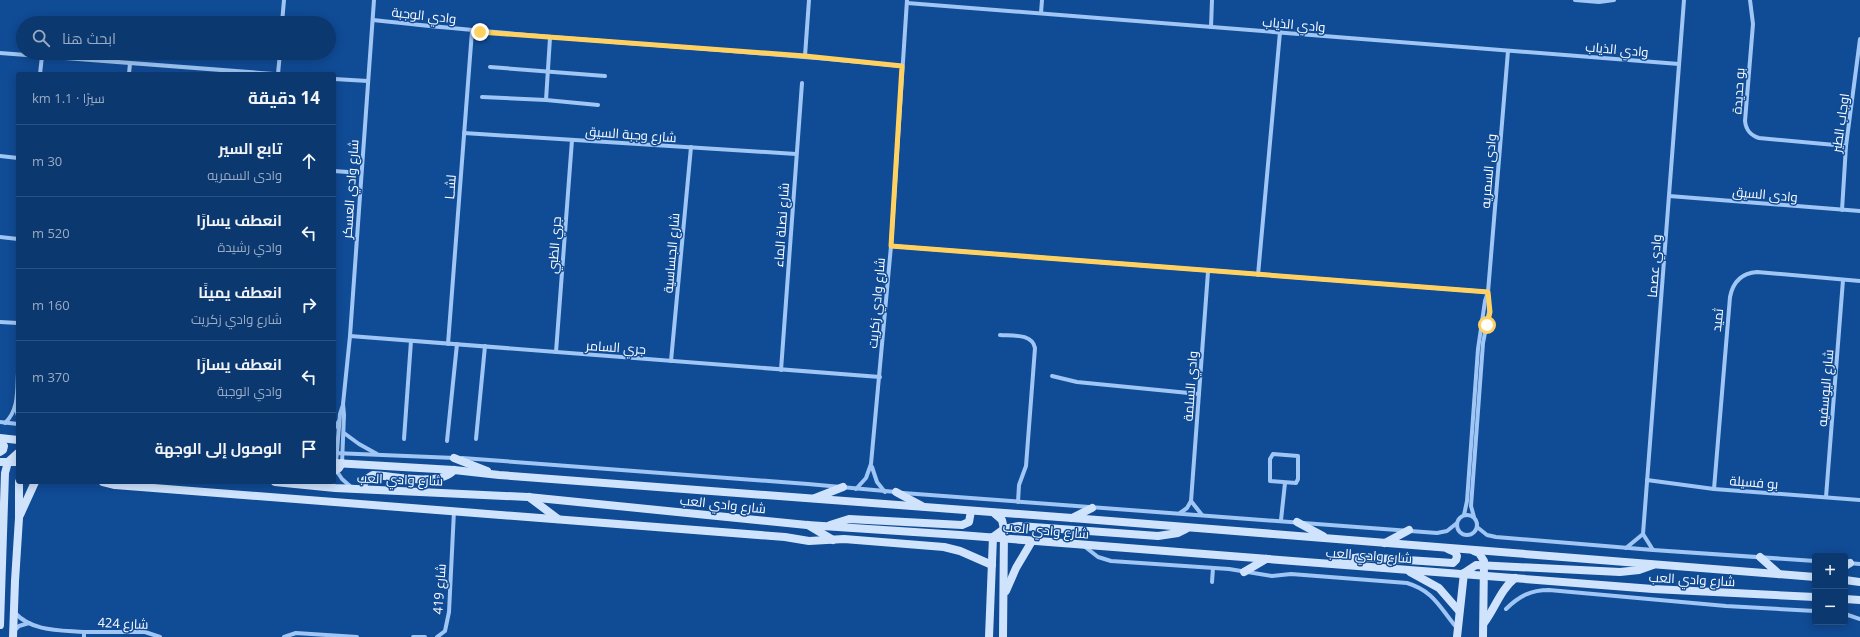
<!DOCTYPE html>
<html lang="ar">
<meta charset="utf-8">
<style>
:root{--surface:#0c3870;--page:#153f75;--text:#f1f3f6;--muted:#9aacc3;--line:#2c5283}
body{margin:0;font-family:"Open Sans",Cairo,sans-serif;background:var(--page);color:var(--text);direction:rtl}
.controls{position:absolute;right:12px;bottom:12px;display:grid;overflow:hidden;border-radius:4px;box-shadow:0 2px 10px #0003}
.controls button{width:36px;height:36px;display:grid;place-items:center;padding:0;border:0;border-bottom:1px solid var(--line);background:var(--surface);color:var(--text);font:20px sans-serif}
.stop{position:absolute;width:12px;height:12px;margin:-9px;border:3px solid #ffd161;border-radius:50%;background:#fff}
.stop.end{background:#ffd161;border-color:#fff;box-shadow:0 1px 4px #0008}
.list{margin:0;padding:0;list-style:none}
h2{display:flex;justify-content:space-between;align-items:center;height:52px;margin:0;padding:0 16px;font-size:17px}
h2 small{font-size:13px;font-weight:400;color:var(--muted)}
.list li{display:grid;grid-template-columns:26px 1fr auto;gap:12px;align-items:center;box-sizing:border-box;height:72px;padding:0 16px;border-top:1px solid var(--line)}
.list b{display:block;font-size:15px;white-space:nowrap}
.list p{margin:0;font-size:13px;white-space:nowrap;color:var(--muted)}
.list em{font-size:13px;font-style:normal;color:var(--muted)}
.icon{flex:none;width:22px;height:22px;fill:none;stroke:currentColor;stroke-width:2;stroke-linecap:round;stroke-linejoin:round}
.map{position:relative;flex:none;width:1860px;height:637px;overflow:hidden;direction:ltr}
.search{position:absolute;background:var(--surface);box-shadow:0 2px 10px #0003;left:16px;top:16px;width:320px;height:44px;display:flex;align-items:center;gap:10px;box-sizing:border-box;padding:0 14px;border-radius:22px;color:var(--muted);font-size:15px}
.panel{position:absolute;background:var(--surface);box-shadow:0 2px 10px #0003;left:16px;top:72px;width:320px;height:412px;border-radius:4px;direction:rtl}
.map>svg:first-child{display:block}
</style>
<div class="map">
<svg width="1860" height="637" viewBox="0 0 1860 637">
<rect width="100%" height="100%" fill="#104b95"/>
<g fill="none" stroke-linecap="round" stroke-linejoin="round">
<g stroke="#9fc6f4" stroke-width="4">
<polyline points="1575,0 1599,2 1614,0"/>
<path d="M 1750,0 L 1753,24 L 1745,121 C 1746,130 1750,135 1759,138 L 1846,146"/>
<polyline points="907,3 1679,64"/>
<polyline points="1041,13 1042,0"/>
<path d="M 373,20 C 549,40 726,48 902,66"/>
<polyline points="282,23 284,0"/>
<polyline points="1211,27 1212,0"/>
<polyline points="0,53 274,74"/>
<polyline points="805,56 809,0"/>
<polyline points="490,67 605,76"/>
<polyline points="40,74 42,56"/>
<polyline points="129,74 130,63"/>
<polyline points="278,74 280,53"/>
<polyline points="334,79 368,81"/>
<polyline points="482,97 546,100 598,105"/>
<polyline points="546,100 550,38"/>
<polyline points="464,133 796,154"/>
<polyline points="0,156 18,158"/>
<polyline points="334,171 361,173"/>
<polyline points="1669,196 1860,211"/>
<polyline points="1842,210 1846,146 1860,39"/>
<polyline points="0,237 18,239"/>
<polyline points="891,246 1488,292"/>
<polyline points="1258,275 1280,32"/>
<polyline points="0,322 18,323"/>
<path d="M 1000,335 C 1012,336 1032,333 1035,348 L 1026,466 L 1019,485 L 1018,502"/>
<polyline points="350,336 880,377"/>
<polyline points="448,344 472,31"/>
<polyline points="556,352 572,140"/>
<polyline points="671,361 691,147"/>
<polyline points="781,370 802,83"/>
<polyline points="1052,376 1077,382 1199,394"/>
<polyline points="16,408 18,416"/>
<polyline points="0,422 18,424"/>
<path d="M 5,423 C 19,410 17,390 18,373"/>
<polyline points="334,429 339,421"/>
<polyline points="344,433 359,444 377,454"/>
<polyline points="404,439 411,341"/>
<polyline points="476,439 485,346"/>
<polyline points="447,441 457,344"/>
<polyline points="334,453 455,458"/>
<polygon points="1273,454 1298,456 1298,479 1296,483 1270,481 1270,459"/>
<polyline points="462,458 808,484 896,492"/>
<polyline points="336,463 340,414 343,405"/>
<polyline points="342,463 344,415 343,404 350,336 374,0"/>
<polyline points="872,467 877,482 885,492"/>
<polyline points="336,470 342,479 351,487"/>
<polyline points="1647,480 1714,489 1860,500"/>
<polyline points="856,489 866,478 871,464 891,246 907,0"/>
<path d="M 1714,489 L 1730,297 C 1733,282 1741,273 1757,272 L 1860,281"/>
<polyline points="903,493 1437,533 1447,531 1457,523"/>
<polyline points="1826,497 1843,280"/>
<polyline points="1191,501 1202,515"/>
<polyline points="1180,513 1187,508 1191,501 1208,272"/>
<polyline points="1464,515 1467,501 1478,349 1485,301 1488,292"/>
<circle cx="1467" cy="525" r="10"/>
<polyline points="1474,517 1471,506 1483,343 1489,312 1488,292 1508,51"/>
<polyline points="1281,520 1285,483"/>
<polyline points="1477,527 1487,535 1496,537 1653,550 1815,561"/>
<path d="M 1084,546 L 1098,557 L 1111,561 L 1229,569 L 1272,576 L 1291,574 L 1407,583 C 1434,591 1440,608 1457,628"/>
<polyline points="1626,548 1643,534"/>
<polyline points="1653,550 1643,534 1684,0"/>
<polyline points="1848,563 1860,564"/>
<polyline points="1212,582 1213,568"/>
<path d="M 1506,609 C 1519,596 1531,590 1549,590 L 1726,606 L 1815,611"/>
<path d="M 15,613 C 33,632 60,630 84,632"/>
<polyline points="1845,614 1860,619"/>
<polyline points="14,631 19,626 29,623"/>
<polyline points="84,637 84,632 145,632 160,637"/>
<polyline points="284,637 296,633 357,637"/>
<polyline points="413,637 425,637"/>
<polyline points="437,637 445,631 449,612 454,511"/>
</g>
<g stroke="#cfe3fd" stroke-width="8">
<polyline points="0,438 18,440"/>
<polyline points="0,440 4,446 3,450 0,452"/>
<polyline points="454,458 487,471"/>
<polyline points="0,462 18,462"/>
<polyline points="334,463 454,470 499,475 1072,518 1815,577"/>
<polyline points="334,471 339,468 342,463"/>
<polyline points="103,482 115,485 785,537 809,541 844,539 944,547 960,551 992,565"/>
<polyline points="275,482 335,488 528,497 807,525 960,535 1653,589 1815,597"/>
<path d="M 363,489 L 365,480 L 373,475 C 394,476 440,487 454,470"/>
<polyline points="896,492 922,506"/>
<polyline points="529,497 558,519"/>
<polyline points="815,498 843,487"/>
<polyline points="994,513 1002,520 1004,529 1003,637"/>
<polyline points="20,515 35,482"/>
<polyline points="1072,518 1092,508"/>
<polyline points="1297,522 1323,536"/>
<polyline points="808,525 833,540"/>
<polyline points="830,525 849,519 962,525 969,522 971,511"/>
<polyline points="993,537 1004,529 1019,526 1158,536 1178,533 1186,529"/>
<polyline points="1385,543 1409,530"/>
<polyline points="1474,551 1479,553 1484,561 1483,637"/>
<polyline points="1760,557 1779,574"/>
<polyline points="1332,563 1348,559 1361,557 1453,563 1456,560 1457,556 1455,552 1448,549"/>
<polyline points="1845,566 1850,563"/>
<polyline points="1244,572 1266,559"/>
<polyline points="1410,572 1439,588 1459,611"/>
<polyline points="1464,573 1476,565 1620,572 1639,570 1653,565"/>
<polyline points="1845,580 1860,582"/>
<polyline points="1006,591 1016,568 1032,541"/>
<polyline points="1845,599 1860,600"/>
<path d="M 1484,623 C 1495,608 1501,589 1515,578"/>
<polyline points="0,625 5,473 8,462 18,453"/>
<polyline points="13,637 15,581 19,518 19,482"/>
<polyline points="989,637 993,537"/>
<polyline points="1457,637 1464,573"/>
</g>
</g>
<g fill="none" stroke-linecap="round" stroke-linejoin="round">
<polyline stroke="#ffd161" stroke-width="5" points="480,32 805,56 902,66 891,246 1488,292 1490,312 1487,325"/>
</g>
<g text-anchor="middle" stroke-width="3" stroke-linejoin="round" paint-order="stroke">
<g font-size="13" fill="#fff" stroke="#104b95">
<text transform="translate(424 15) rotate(6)" y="5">وادي الوجبة</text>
<text transform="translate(1294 24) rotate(5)" y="5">وادي الذياب</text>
<text transform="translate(1617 49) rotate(5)" y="5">وادي الذياب</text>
<text transform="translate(1738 91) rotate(-86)" y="5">بو حديدة</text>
<text transform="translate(1840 123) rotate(-82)" y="5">اوجاب الطير</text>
<text transform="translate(631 134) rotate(4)" y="5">شارع وجبة السيق</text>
<text transform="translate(1488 171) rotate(-85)" y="5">وادى السمريه</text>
<text transform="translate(450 187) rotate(-86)" y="5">لشــا</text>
<text transform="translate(350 189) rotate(-86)" y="5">شارع وادي العسكر</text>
<text transform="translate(1765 194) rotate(5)" y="5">وادى السيق</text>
<text transform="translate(781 225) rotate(-86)" y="5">شارع نصلة الماء</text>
<text transform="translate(554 245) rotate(-86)" y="5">جري الظبي</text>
<text transform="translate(671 253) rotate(-85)" y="5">شارع الجساسية</text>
<text transform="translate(1654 266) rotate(-86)" y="5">وادي عصما</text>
<text transform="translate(876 303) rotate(-85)" y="5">شارع وادي زكريت</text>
<text transform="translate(1717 320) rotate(-84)" y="5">ثميد</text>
<text transform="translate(616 347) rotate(4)" y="5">جري السامر</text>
<text transform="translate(1190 386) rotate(-86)" y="5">وادي السلمة</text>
<text transform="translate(1825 388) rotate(-85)" y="5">شارع اليوسفيه</text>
<text transform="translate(400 479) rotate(2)" y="5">شارع وادي العب</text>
<text transform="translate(1754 482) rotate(4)" y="5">بو فسيلة</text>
<text transform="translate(723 504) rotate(6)" y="5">شارع وادي العب</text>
<text transform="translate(1046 530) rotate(5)" y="5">شارع وادي العب</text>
<text transform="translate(1369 555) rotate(4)" y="5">شارع وادي العب</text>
<text transform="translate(1692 579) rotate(3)" y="5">شارع وادي العب</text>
<text transform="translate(439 589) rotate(-86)" y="5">شارع 419</text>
<text transform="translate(123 623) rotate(2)" y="5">شارع 424</text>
</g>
</g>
</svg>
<div class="controls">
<button>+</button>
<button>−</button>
</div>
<div class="stop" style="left:1487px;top:325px"></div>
<div class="stop end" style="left:480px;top:32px"></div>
<div class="search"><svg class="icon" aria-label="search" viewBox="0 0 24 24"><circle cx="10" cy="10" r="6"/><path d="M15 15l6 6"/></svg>ابحث هنا</div>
<section class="panel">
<h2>14 دقيقة<small>سيرًا · 1.1 km</small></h2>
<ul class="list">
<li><svg class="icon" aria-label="ahead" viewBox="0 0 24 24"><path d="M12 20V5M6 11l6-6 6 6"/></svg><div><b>تابع السير</b><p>وادى السمريه</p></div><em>30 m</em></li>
<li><svg class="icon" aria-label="left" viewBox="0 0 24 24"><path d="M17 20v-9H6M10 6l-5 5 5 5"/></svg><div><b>انعطف يسارًا</b><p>وادي رشيدة</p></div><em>520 m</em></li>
<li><svg class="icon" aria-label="right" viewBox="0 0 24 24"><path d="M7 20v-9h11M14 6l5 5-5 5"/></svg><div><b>انعطف يمينًا</b><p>شارع وادي زكريت</p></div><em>160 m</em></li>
<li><svg class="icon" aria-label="left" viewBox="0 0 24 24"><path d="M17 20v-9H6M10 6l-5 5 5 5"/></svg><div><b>انعطف يسارًا</b><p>وادي الوجبة</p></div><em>370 m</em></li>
<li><svg class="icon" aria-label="arrive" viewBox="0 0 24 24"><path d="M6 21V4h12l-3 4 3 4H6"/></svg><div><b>الوصول إلى الوجهة</b></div></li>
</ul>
</section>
</div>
